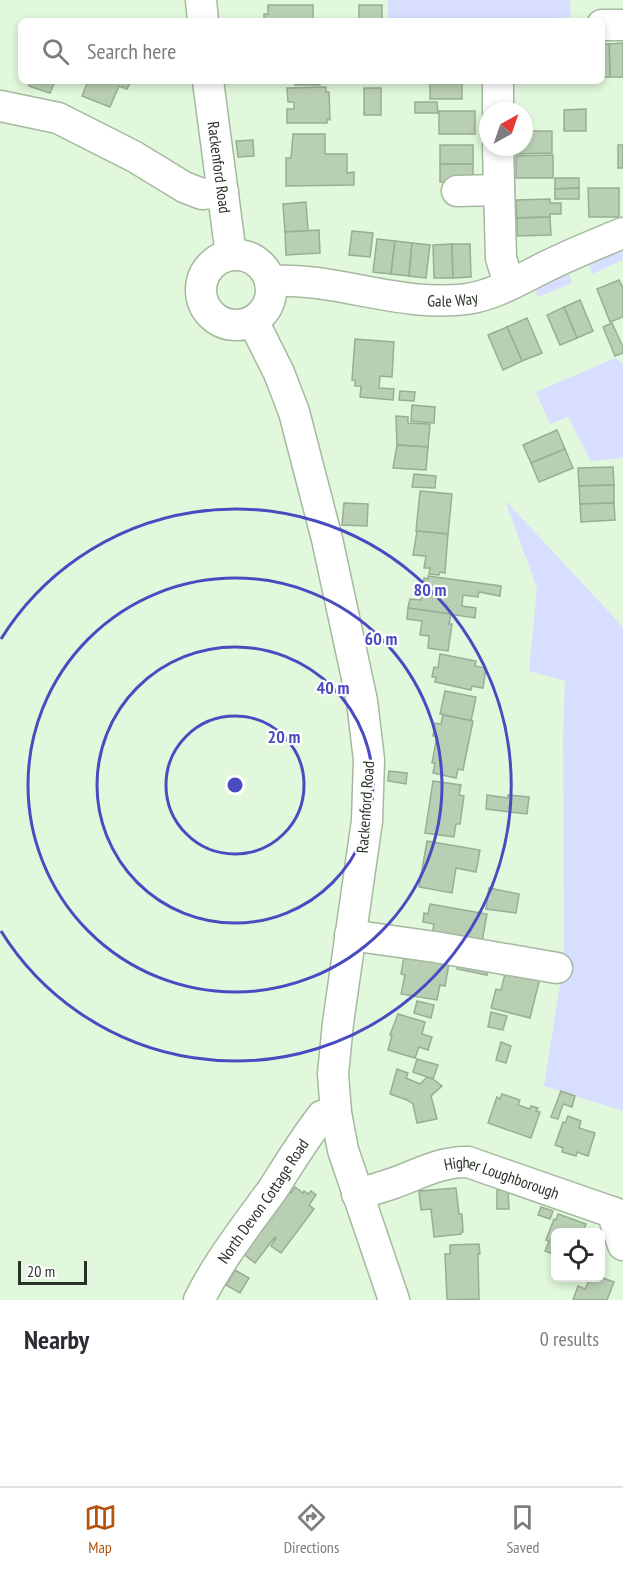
<!DOCTYPE html>
<style>
:root{--surface:#fff;--page:#f2f2f3;--text:#2b2b33;--muted:#7c7c81;--line:#e1e1e2;--accent:#b45309}
body{margin:0;font-family:"PT Sans Narrow",sans-serif;background:var(--page);color:var(--text)}
.controls{position:absolute;right:18px;bottom:18px;display:grid;overflow:hidden;border-radius:9px;box-shadow:0 3px 9px #0003}
.controls button{width:54px;height:54px;display:grid;place-items:center;padding:0;border:0;border-bottom:2px solid var(--line);background:var(--surface);color:var(--text);font:30px sans-serif}
.compass{position:absolute;left:479px;top:102px;width:54px;height:54px;border-radius:50%;background:var(--surface);box-shadow:0 3px 9px #0003;rotate:40deg}
.scale{position:absolute;left:18px;bottom:15px;width:69px;box-sizing:border-box;padding-left:6px;border:3px solid #2a3328;border-top:0;font-size:16px;line-height:21px;white-space:nowrap;color:#2a3328;-webkit-text-stroke:4px #fff;paint-order:stroke}
.list{margin:0;padding:0;list-style:none}
h2{display:flex;justify-content:space-between;align-items:center;height:78px;margin:0;padding:0 24px;font-size:26px}
h2 small{font-size:20px;font-weight:400;color:var(--muted)}
.icon{flex:none;width:33px;height:33px;fill:none;stroke:currentColor;stroke-width:2;stroke-linecap:round;stroke-linejoin:round}
.map{position:relative;flex:none;width:623px;height:1300px;overflow:hidden}
.search{position:absolute;background:var(--surface);box-shadow:0 3px 9px #0003;left:18px;right:18px;top:18px;height:66px;display:flex;align-items:center;gap:15px;box-sizing:border-box;padding:0 21px;border-radius:9px;color:var(--muted);font-size:22px}
.sheet{height:186px;background:var(--surface)}
nav{display:flex;justify-content:space-around;align-items:center;box-sizing:border-box;height:84px;border-top:2px solid var(--line);background:var(--surface);font-size:16px;color:var(--muted)}
nav a{display:grid;justify-items:center;gap:3px}
nav .on{color:var(--accent)}
.map>svg:first-child{display:block}
</style>
<div class="map">
<svg width="623" height="1300" viewBox="0 0 623 1300">
<rect width="100%" height="100%" fill="#e1f8dd"/>
<g fill="#d8deff">
<polygon points="388,0 570,0 571,17 512,21 388,21"/>
<polygon points="623,250 623,260 592,274 589,265"/>
<polygon points="569,274 572,283 538,297 534,288"/>
<polygon points="615,358 623,364 623,458 591,461 568,417 550,424 536,392"/>
<polygon points="505,500 623,627 623,1111 544,1086 564,959 563,737 565,681 529,671 537,588"/>
</g>
<g fill="#b9cfb4" stroke="#98ae94" stroke-width="1.5">
<polygon points="268,5 313,5 313,19 264,21 264,14 268,14"/>
<rect x="359" y="5" width="23" height="16"/>
<polygon points="623,43 623,77 610,77 609,44"/>
<polygon points="602,44 609,44 610,77 602,77"/>
<polygon points="30,81 55,81 50,93 29,86"/>
<polygon points="88,81 131,81 127,89 119,86 110,107 82,96"/>
<rect x="295" y="81" width="25" height="4"/>
<rect x="430" y="81" width="32" height="18"/>
<polygon points="326,87 326,92 329,92 330,120 327,119 327,123 287,123 287,109 294,109 294,102 288,102 287,88"/>
<rect x="364" y="88" width="17" height="27"/>
<polygon points="415,102 437,102 438,113 415,113"/>
<polygon points="586,109 586,131 564,131 564,110"/>
<rect x="439" y="111" width="36" height="23"/>
<polygon points="524,131 552,131 552,153 515,154 515,147 524,147"/>
<polygon points="293,134 325,134 325,154 347,154 347,173 354,172 354,185 286,186 286,158 291,158"/>
<polygon points="253,140 254,156 238,157 236,141"/>
<rect x="440" y="145" width="33" height="19"/>
<rect x="618" y="145" width="5" height="23"/>
<polygon points="553,155 553,178 516,178 516,156"/>
<rect x="440" y="164" width="33" height="18"/>
<polygon points="555,178 579,178 579,188 555,189"/>
<polygon points="579,188 579,199 555,199 555,189"/>
<polygon points="588,188 619,188 619,217 589,217"/>
<polygon points="550,199 550,203 561,203 561,214 550,214 550,217 517,218 516,200"/>
<polygon points="306,202 308,231 285,232 283,204"/>
<polygon points="550,217 551,235 517,236 517,218"/>
<polygon points="319,230 320,253 286,255 285,232"/>
<polygon points="352,231 373,233 370,257 349,255"/>
<polygon points="377,239 395,241 391,274 373,272"/>
<polygon points="395,241 412,243 409,276 391,274"/>
<polygon points="412,243 430,245 426,278 409,276"/>
<polygon points="452,244 453,278 434,278 433,245"/>
<polygon points="452,244 470,244 471,277 453,278"/>
<polygon points="619,280 623,288 623,317 610,322 597,289"/>
<polygon points="580,300 593,331 577,338 564,307"/>
<polygon points="564,307 577,338 560,345 547,315"/>
<polygon points="527,318 542,353 522,361 507,327"/>
<polygon points="612,323 623,347 623,353 615,356 603,327"/>
<polygon points="507,327 522,361 503,370 488,335"/>
<polygon points="355,339 394,342 392,377 380,376 379,388 394,389 393,400 360,397 361,386 355,386 355,380 352,380"/>
<polygon points="400,391 415,392 414,401 399,400"/>
<polygon points="412,405 435,407 434,423 411,421"/>
<polygon points="396,416 408,417 408,423 430,424 428,447 397,445"/>
<polygon points="557,430 565,449 531,463 523,445"/>
<polygon points="397,445 428,447 426,470 393,468"/>
<polygon points="565,449 573,468 539,482 531,463"/>
<polygon points="613,467 614,485 579,486 578,468"/>
<polygon points="414,474 436,476 435,488 412,487"/>
<polygon points="614,485 614,503 580,504 579,486"/>
<polygon points="420,491 452,494 448,534 416,531"/>
<polygon points="344,503 368,504 367,526 342,525"/>
<polygon points="614,503 615,520 581,522 580,504"/>
<polygon points="417,531 448,534 445,573 440,572 439,575 429,574 430,568 424,568 426,556 413,555"/>
<polygon points="428,576 501,586 500,596 479,592 478,597 463,595 462,606 476,608 475,618 408,608 410,599 421,600 424,578 428,579"/>
<polygon points="408,608 451,614 449,624 452,624 448,651 428,648 429,636 420,635 422,621 407,619"/>
<polygon points="440,654 476,661 475,666 486,668 483,688 472,686 471,690 435,682 436,677 432,677 434,667 438,668"/>
<polygon points="445,691 476,697 471,721 440,714"/>
<polygon points="443,715 473,721 463,770 458,769 456,778 433,773 435,763 432,763 437,737 433,736 435,723 441,724"/>
<polygon points="389,771 407,773 406,784 388,781"/>
<polygon points="433,781 461,785 459,795 464,796 460,824 456,824 454,837 425,833"/>
<polygon points="487,795 508,798 508,795 529,797 527,814 486,809"/>
<polygon points="427,841 480,850 476,872 456,868 452,893 419,887"/>
<polygon points="489,888 519,894 516,913 486,909"/>
<polygon points="430,904 487,914 482,942 432,935 434,924 423,922 424,913 428,914"/>
<polygon points="405,950 450,958 445,986 440,985 437,1000 401,994 405,975 401,974"/>
<polygon points="459,957 489,963 487,975 457,969"/>
<polygon points="506,970 540,978 530,1018 491,1008 496,989 501,990"/>
<polygon points="417,1001 434,1005 431,1018 414,1013"/>
<polygon points="491,1012 507,1016 503,1030 488,1027"/>
<polygon points="398,1014 425,1022 422,1034 432,1037 428,1050 419,1047 415,1058 388,1050 392,1035 390,1035"/>
<polygon points="501,1042 511,1046 506,1063 496,1060"/>
<polygon points="417,1059 438,1065 433,1079 413,1072"/>
<polygon points="397,1069 408,1073 406,1078 420,1084 427,1077 433,1079 442,1086 431,1096 437,1119 417,1123 413,1104 407,1100 390,1094"/>
<polygon points="561,1091 575,1096 572,1107 563,1104 558,1119 551,1117"/>
<polygon points="502,1094 520,1100 518,1105 530,1109 531,1106 538,1108 536,1111 540,1112 531,1138 488,1123 497,1097 500,1099"/>
<polygon points="568,1116 581,1121 579,1128 595,1133 588,1156 577,1152 576,1156 562,1152 563,1148 555,1145 563,1122 565,1123"/>
<polygon points="295,1187 303,1193 304,1191 308,1194 311,1191 316,1195 309,1205 314,1209 281,1253 271,1246 276,1238 275,1237 255,1263 241,1252 286,1190 291,1193"/>
<polygon points="456,1188 459,1214 462,1214 463,1232 461,1232 461,1234 434,1237 431,1209 421,1210 419,1191"/>
<polygon points="497,1190 508,1190 509,1209 497,1209"/>
<polygon points="541,1207 553,1211 550,1219 538,1215"/>
<polygon points="558,1214 586,1224 583,1232 556,1232 556,1255 545,1251 549,1241 546,1240 554,1219 556,1220"/>
<polygon points="479,1244 480,1254 478,1254 479,1299 447,1300 445,1254 450,1254 450,1245"/>
<polygon points="235,1270 249,1278 240,1293 226,1285"/>
<polygon points="600,1277 614,1282 607,1300 573,1300 578,1286 585,1289 590,1278"/>
</g>
<g fill="none" stroke-linecap="round" stroke-linejoin="round">
<g stroke="#a4b99f" stroke-width="33">
<g id="minor">
<polyline points="201,0 203,21"/>
<polyline points="602,25 623,25"/>
<path id="s1" d="M 208,81 L 231,255"/>
<polyline points="498,81 498,111"/>
<polyline points="0,106 58,118 135,157 184,187 202,194 223,192"/>
<polyline points="498,147 501,258 509,284"/>
<polyline points="457,191 499,190"/>
<circle cx="236" cy="290" r="35"/>
<path id="s2" d="M 270,281 C 336,277 401,308 467,299 C 494,295 519,280 543,268 C 569,255 596,244 623,233"/>
<polyline points="253,321 279,373 294,412 327,539 362,701 369,760 367,821 338,1023 333,1074 336,1113 343,1150 394,1300"/>
<polyline points="350,935 435,947 557,968"/>
<path id="s3" d="M 357,1194 C 370,1191 382,1187 394,1183 C 419,1174 442,1161 468,1162 L 623,1216"/>
<polyline points="612,1212 623,1245"/>
<path id="s4" d="M 199,1300 C 219,1260 247,1225 273,1189 C 289,1164 304,1139 322,1116 L 336,1113"/>
</g>
</g>
<use href="#minor" stroke="#fff" stroke-width="30"/>
</g>
<g fill="none" stroke="#4a4bc1" stroke-width="3">
<circle cx="235" cy="785" r="69"/>
<circle cx="235" cy="785" r="138"/>
<circle cx="235" cy="785" r="207"/>
<path d="M1 639A276 276 0 1 1 1 931"/>
</g>
<g text-anchor="middle" stroke-width="4.5" stroke-linejoin="round" paint-order="stroke">
<g font-size="16" fill="#2a3328" stroke="#fff">
<text dy="6" stroke="none"><textPath href="#s1" startOffset="87">Rackenford Road</textPath></text>
<text dy="6" stroke="none"><textPath href="#s2" startOffset="184">Gale Way</textPath></text>
<text transform="translate(365 807) rotate(-86)" y="6">Rackenford Road</text>
<text dy="6" stroke="none"><textPath href="#s3" startOffset="152">Higher Loughborough</textPath></text>
<text dy="6" stroke="none"><textPath href="#s4" startOffset="118">North Devon Cottage Road</textPath></text>
</g>
</g>
<circle cx="235" cy="785" r="9" fill="#4a4bc1" stroke="#fff" stroke-width="3"/>
<g font-size="18" text-anchor="middle" font-weight="bold" fill="#4a4bc1" stroke="#fff" stroke-width="4.5" stroke-linejoin="round" paint-order="stroke">
<text x="430" y="596">80 m</text>
<text x="381" y="645">60 m</text>
<text x="333" y="694">40 m</text>
<text x="284" y="743">20 m</text>
</g>
</svg>
<div class="controls">
<button><svg class="icon" aria-label="locate" viewBox="0 0 24 24"><circle cx="12" cy="12" r="6"/><path d="M12 2v4M12 18v4M2 12h4M18 12h4"/></svg></button>
</div>
<svg class="compass" viewBox="-18 -18 36 36"><path d="M0-13l5 13h-10z" fill="#e53935"/><path d="M0 13l5-13h-10z" fill="#7c7c81"/></svg>
<div class="scale">20 m</div>
<div class="search"><svg class="icon" aria-label="search" viewBox="0 0 24 24"><circle cx="10" cy="10" r="6"/><path d="M15 15l6 6"/></svg>Search here</div>
</div>
<section class="sheet">
<h2>Nearby<small>0 results</small></h2>
<ul class="list">
</ul>
</section>
<nav>
<a class="on"><svg class="icon" aria-label="map" viewBox="0 0 24 24"><path d="M3 6l6-2 6 2 6-2v14l-6 2-6-2-6 2zM9 4v14M15 6v14"/></svg>Map</a>
<a><svg class="icon" aria-label="directions" viewBox="0 0 24 24"><path d="M12 3l9 9-9 9-9-9zM9 14v-3h6M13 9l2 2-2 2"/></svg>Directions</a>
<a><svg class="icon" aria-label="saved" viewBox="0 0 24 24"><path d="M7 4h10v16l-5-4-5 4z"/></svg>Saved</a>
</nav>
